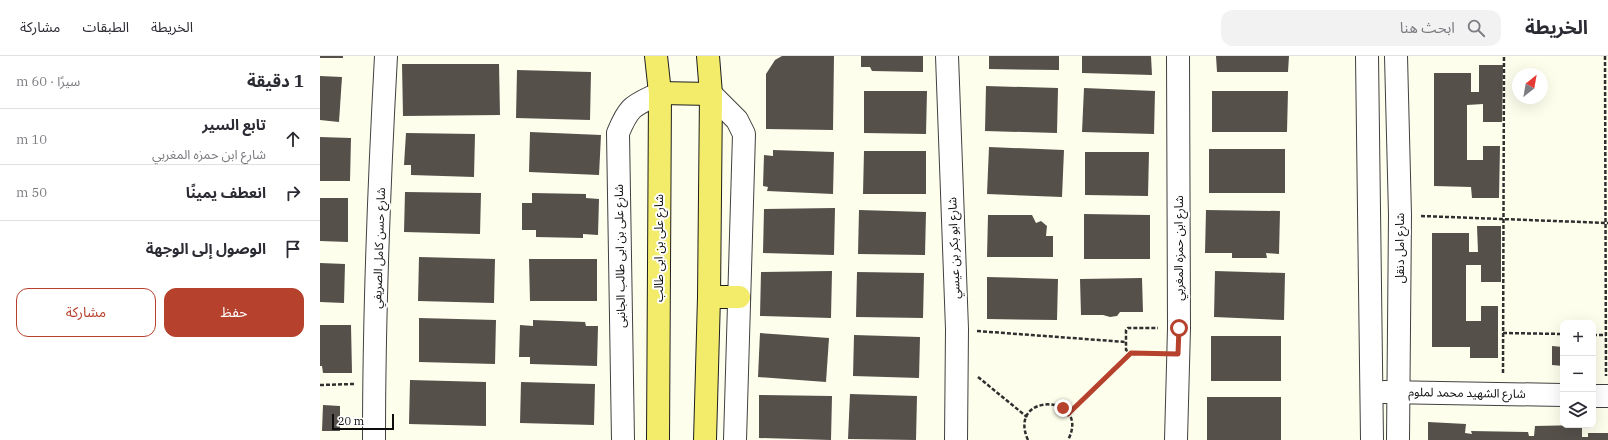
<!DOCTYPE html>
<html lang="ar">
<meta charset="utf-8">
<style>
:root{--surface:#fff;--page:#f2f2f3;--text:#2b2b33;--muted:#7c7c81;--line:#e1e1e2;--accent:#b6412c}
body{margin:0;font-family:"IBM Plex Serif","Noto Sans Arabic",serif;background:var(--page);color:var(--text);direction:rtl}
.controls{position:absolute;right:12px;bottom:12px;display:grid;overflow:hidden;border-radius:8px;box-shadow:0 4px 16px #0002}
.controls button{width:36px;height:36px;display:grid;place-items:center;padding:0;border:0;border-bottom:1px solid var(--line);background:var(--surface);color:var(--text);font:20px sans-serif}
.compass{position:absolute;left:1192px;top:12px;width:36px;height:36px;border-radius:50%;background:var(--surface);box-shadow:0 4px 16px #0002;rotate:31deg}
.scale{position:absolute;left:12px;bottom:10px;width:62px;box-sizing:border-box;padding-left:4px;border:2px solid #0d0d0d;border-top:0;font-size:11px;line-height:14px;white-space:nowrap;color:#0d0d0d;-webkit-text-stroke:3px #fff;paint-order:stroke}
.stop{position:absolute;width:12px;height:12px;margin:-9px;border:3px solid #b6412c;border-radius:50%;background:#fff}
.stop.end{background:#b6412c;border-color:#fff;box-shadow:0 1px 4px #0008}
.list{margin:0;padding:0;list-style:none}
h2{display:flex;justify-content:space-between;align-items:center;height:52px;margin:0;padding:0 16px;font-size:17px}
h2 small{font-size:13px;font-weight:400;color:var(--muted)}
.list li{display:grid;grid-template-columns:26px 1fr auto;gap:12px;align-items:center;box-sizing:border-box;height:56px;padding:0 16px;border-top:1px solid var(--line)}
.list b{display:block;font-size:15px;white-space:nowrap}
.list p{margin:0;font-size:13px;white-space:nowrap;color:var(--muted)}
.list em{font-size:13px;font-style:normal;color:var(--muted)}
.actions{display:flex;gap:8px;padding:12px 16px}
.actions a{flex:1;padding:9px 0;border:1px solid var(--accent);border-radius:12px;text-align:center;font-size:14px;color:var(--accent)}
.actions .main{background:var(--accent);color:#fff}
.icon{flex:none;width:22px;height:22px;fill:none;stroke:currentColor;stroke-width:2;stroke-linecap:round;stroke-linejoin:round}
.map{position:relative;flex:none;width:1288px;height:384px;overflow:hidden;direction:ltr}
header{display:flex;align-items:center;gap:24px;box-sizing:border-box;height:56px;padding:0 20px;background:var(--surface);border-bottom:1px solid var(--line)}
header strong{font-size:19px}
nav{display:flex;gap:22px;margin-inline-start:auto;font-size:14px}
.search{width:280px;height:36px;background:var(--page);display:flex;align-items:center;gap:10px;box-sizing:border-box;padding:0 14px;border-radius:12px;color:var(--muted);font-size:15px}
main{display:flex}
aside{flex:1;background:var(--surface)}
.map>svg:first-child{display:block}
</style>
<header>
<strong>الخريطة</strong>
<div class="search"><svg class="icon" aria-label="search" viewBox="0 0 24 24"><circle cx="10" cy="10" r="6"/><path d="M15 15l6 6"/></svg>ابحث هنا</div>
<nav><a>الخريطة</a><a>الطبقات</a><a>مشاركة</a></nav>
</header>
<main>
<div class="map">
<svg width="1288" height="384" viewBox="0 0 1288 384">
<rect width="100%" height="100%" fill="#fefeed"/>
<g fill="#55504a">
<rect x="0" y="0" width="23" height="2"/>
<polygon points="462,0 514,0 513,74 446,73 446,18 455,4"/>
<polygon points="541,0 603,0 603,16 552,15 550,11 541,11"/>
<polygon points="669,0 739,0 739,14 669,13"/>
<polygon points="762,0 831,0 832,19 762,17"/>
<polygon points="896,0 969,0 968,16 897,16"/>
<polygon points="82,8 179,8 180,59 83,60"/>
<polygon points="1159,9 1183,9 1182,66 1163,66 1163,48 1147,49 1147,104 1163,104 1163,90 1180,90 1179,142 1152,142 1151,131 1114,130 1114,17 1151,17 1151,36 1159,36"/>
<polygon points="197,14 271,16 270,64 196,62"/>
<polygon points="0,20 22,21 19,66 0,64"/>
<polygon points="666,30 738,32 737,77 665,75"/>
<polygon points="764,32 835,35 834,78 762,76"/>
<polygon points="544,35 607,35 606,78 544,77"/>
<polygon points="892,35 968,35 967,76 892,76"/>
<polygon points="210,76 281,79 279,119 209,116"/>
<polygon points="86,77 155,78 154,121 91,119 91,109 84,109"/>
<polygon points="0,81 31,82 30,125 0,125"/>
<polygon points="669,91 744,94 742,141 667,138"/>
<rect x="889" y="93" width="76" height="44"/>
<polygon points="453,94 514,96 513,138 447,135 448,131 443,130 444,99 453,100"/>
<polygon points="544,95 606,95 606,138 543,138"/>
<polygon points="765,96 829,96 828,140 765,139"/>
<polygon points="85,136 161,137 160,178 84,176"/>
<polygon points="212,137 266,138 266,142 279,143 278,179 263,178 263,182 216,181 216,174 202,174 202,147 212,147"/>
<polygon points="0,142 28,142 28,186 0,185"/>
<polygon points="515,152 514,199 443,197 444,153"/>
<polygon points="539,154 606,156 605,199 538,198"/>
<polygon points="886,154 960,155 959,198 946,197 947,202 912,202 912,197 885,197"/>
<polygon points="764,158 830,159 830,203 764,203"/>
<polygon points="668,159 712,159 716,167 721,165 727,170 726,180 733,180 733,201 667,201"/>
<polygon points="1157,170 1181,170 1181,226 1161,226 1161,209 1146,209 1146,265 1161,265 1161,250 1178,250 1178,302 1150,302 1150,291 1112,291 1112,177 1149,177 1149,196 1158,196"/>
<polygon points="99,201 175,203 174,247 98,245"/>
<polygon points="209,203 277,203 277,245 210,245"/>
<polygon points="0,207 25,208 24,247 0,246"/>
<polygon points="512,215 511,262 440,260 441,216"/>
<polygon points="895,215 965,217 964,264 894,261"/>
<polygon points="537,216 604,217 603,262 536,261"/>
<polygon points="667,221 738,223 737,264 667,263"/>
<polygon points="822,222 823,256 800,256 797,260 790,261 783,259 761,259 760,223"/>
<polygon points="99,262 176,264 175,308 99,306"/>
<polygon points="213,264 265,266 266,270 278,270 277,310 210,308 210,301 199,301 200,269 213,270"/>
<polygon points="0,269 31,269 32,317 3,317 2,310 0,310"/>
<polygon points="440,277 509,282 506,326 438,321"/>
<polygon points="534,279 600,281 599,322 533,320"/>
<rect x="891" y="280" width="70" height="45"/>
<polygon points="1232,290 1243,291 1243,310 1232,309"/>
<polygon points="90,324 166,326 166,370 89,368"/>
<polygon points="201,326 275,328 274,369 200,367"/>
<polygon points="530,338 597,340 596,384 528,383"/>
<polygon points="439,339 512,340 511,384 439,382"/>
<rect x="887" y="341" width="74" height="43"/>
<polygon points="3,349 20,350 20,375 2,375"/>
<polygon points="1108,366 1146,368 1145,377 1152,378 1151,375 1208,376 1209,380 1214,380 1215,370 1262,369 1262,381 1268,381 1268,377 1288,377 1288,384 1108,384"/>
</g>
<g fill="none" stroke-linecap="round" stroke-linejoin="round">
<g stroke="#404040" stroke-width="24">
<g id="minor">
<polyline points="627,0 637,273 636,384"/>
<polyline points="1047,0 1052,384"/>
<polyline points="1076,0 1080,159 1078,384"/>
<polyline points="391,38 417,64 424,78 415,384"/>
<polyline points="1064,336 1243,339"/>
<polyline points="1273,340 1288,340"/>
<path d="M 54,384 C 54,256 59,128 66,0"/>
<path d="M 303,384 L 298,77 C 310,48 314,50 340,37"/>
<polyline points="856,384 859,272 858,0"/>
</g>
</g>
<g stroke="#1e1e1e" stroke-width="24">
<g id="major">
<polyline points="336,0 340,37 338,384"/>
<polyline points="340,37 391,38"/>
<polyline points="389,241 419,241"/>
<polyline points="385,384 389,241 391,38 388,0"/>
</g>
</g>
<g stroke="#2f2f2f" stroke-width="2.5" stroke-dasharray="4 2" stroke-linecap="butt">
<polyline points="1285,0 1286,320"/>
<polyline points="1101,160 1288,167"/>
<polyline points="657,275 806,286"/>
<polyline points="1183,277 1243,278"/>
<polyline points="1273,279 1286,279"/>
<polyline points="837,298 811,297 806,294 806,274 808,272 838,272"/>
<polyline points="1183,317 1184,0"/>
<polyline points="658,321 707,361"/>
<polyline points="0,329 34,328"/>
<polyline points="748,358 811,297"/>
<path d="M 708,384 C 686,335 772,338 748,384"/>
</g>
<use href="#minor" stroke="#fff" stroke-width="22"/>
<use href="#major" stroke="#f2ec6a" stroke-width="22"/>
</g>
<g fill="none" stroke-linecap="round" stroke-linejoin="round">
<polyline stroke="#b6412c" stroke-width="5" points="743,352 748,358 811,297 858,298 859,272"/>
</g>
<g text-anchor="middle" stroke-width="4" stroke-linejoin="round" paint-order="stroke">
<g font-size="12" fill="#0d0d0d" stroke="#fff">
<text transform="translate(59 192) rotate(-88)" y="4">شارع حسن كامل الصريفي</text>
<text transform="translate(339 192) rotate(-90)" y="4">شارع على بن ابى طالب</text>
<text transform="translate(634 192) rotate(-92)" y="4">شارع ابو بكر بن عيسي</text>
<text transform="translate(859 192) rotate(-90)" y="4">شارع ابن حمزه المغربي</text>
<text transform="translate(1080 192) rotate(-90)" y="4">شارع امل دنقل</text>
<text transform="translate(300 200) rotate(-91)" y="4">شارع على بن ابى طالب الجانبى</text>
<text transform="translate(1147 337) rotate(1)" y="4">شارع الشهيد محمد لملوم</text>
</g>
</g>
</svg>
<div class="controls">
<button>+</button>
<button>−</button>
<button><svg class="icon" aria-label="layers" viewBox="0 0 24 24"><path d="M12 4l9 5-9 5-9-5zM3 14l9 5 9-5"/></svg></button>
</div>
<svg class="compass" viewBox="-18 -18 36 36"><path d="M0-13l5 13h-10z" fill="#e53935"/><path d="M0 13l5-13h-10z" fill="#7c7c81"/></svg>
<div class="scale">20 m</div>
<div class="stop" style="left:859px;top:272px"></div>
<div class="stop end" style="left:743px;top:352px"></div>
</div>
<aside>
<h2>1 دقيقة<small>سيرًا · 60 m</small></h2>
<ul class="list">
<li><svg class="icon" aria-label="ahead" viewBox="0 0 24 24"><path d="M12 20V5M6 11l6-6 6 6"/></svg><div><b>تابع السير</b><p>شارع ابن حمزه المغربي</p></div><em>10 m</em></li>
<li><svg class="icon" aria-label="right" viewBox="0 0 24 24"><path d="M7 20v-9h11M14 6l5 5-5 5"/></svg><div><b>انعطف يمينًا</b></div><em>50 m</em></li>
<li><svg class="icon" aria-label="arrive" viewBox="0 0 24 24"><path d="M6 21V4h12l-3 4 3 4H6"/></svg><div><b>الوصول إلى الوجهة</b></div></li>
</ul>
<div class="actions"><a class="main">حفظ</a><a>مشاركة</a></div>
</aside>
</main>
